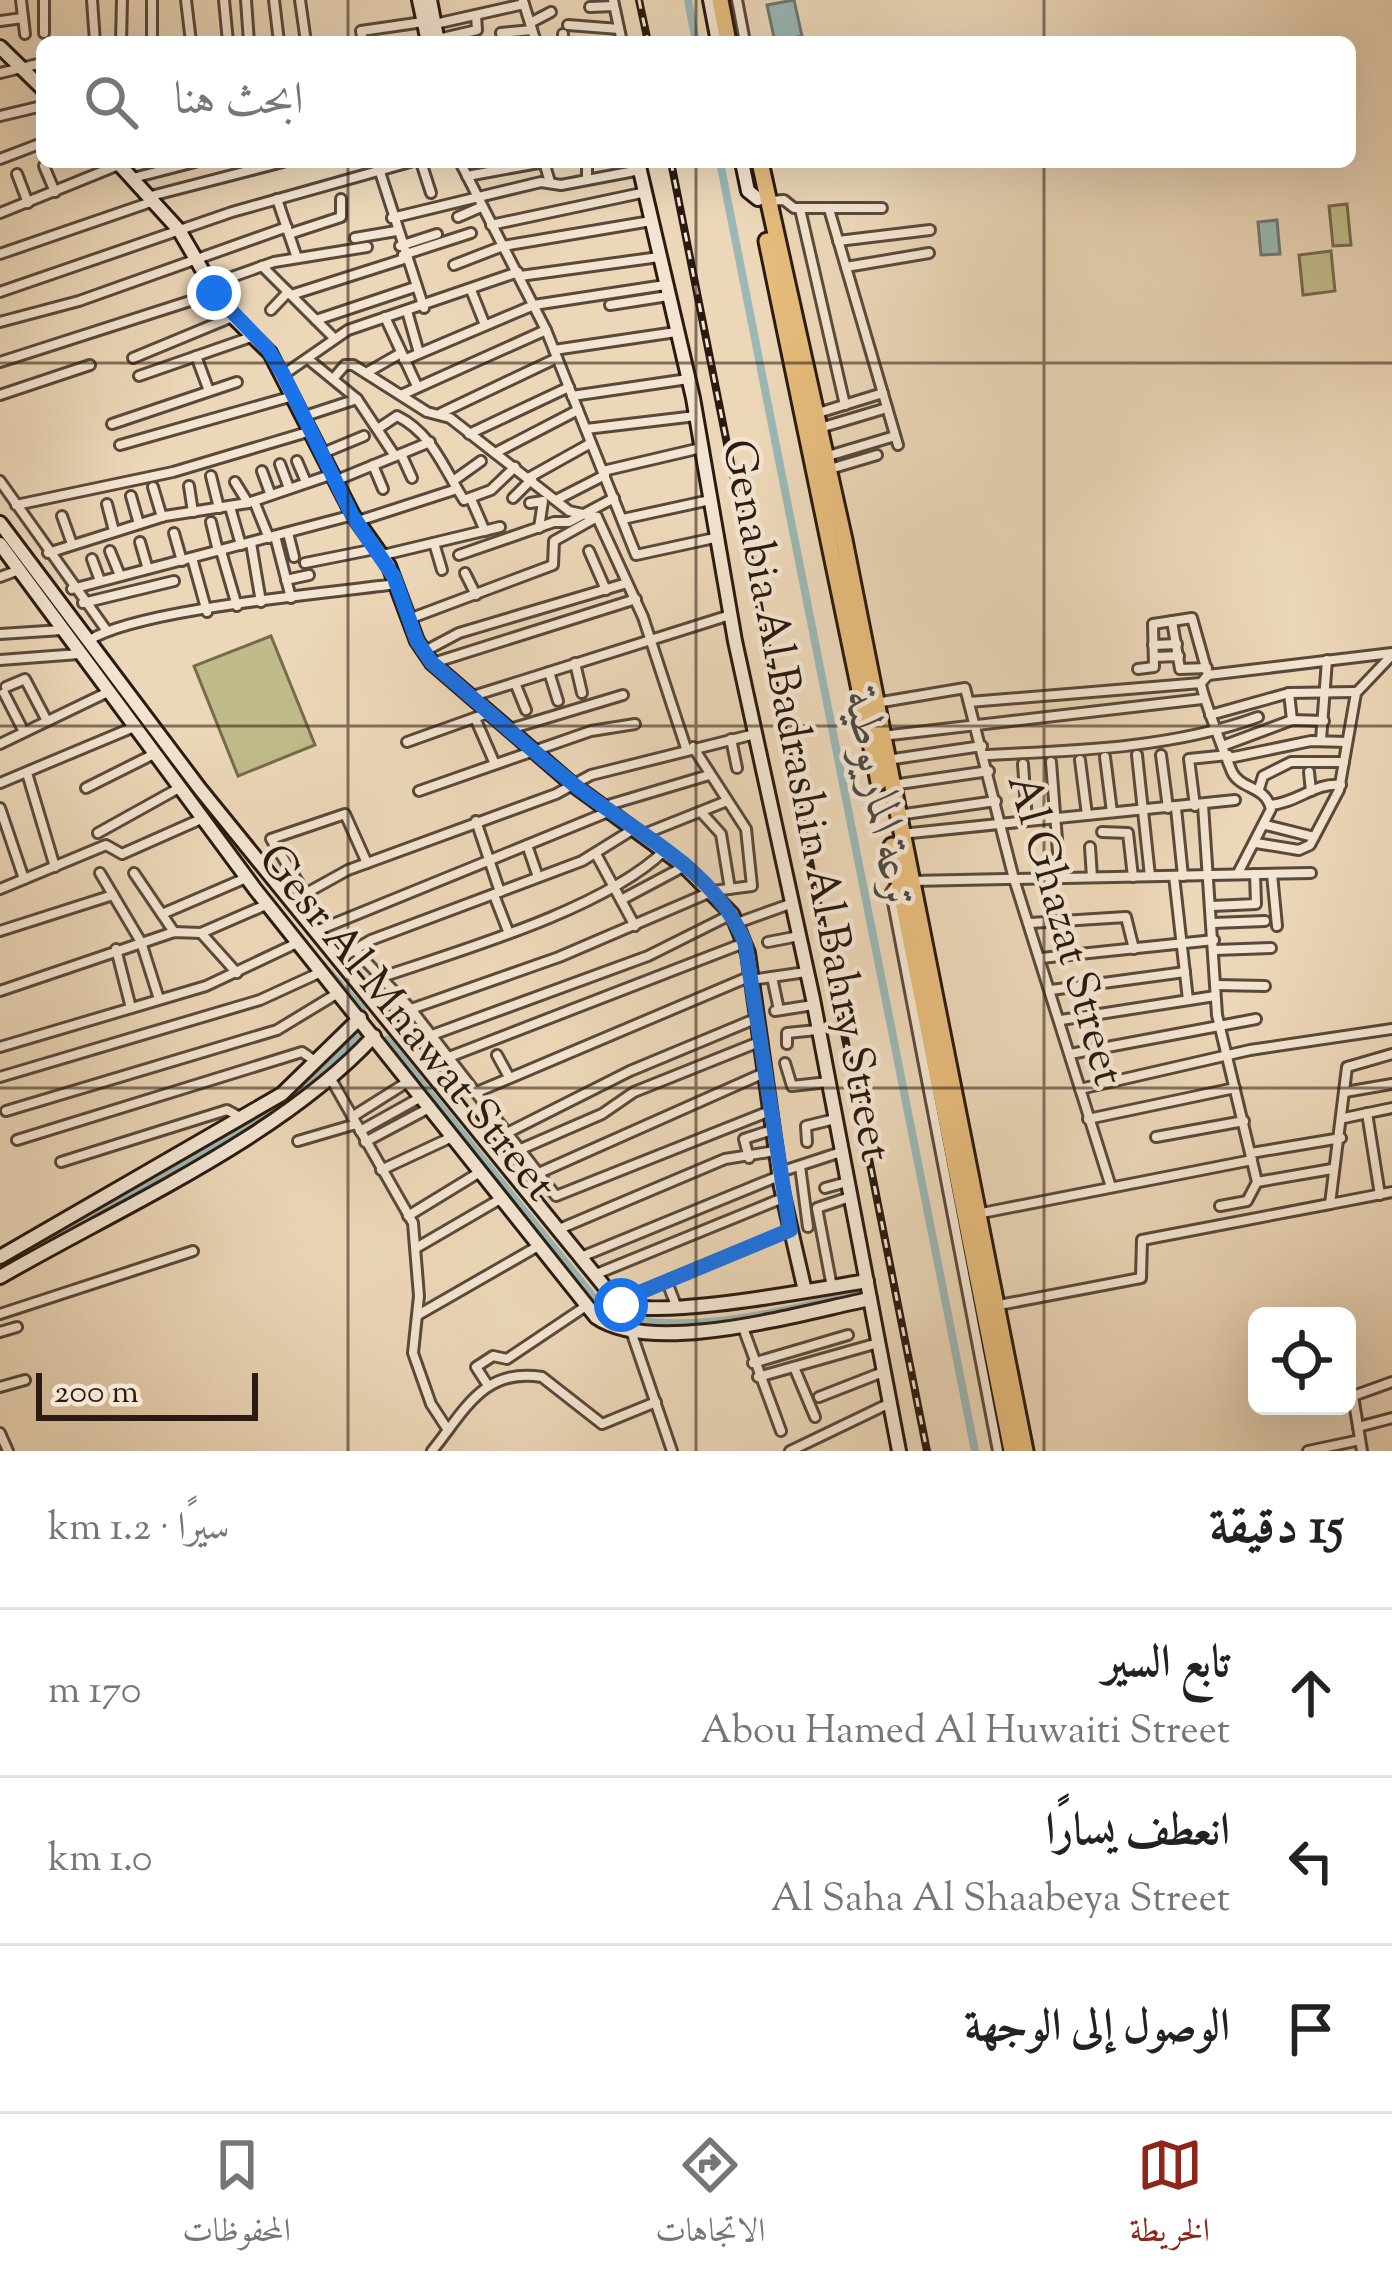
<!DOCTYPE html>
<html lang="ar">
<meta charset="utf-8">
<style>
:root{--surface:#fff;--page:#f6f6f6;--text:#222;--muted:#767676;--line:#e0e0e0;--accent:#8f2418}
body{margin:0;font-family:"Sorts Mill Goudy",Amiri,serif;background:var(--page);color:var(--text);direction:rtl}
.controls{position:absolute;right:36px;bottom:36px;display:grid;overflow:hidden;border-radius:18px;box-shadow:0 12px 48px #0002}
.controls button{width:108px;height:108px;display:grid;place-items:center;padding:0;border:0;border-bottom:3px solid var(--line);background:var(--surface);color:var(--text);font:60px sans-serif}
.scale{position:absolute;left:36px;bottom:30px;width:222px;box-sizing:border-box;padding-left:12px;border:6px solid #2a1a11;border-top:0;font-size:33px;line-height:42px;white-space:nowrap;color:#2a1a11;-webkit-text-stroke:9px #f3e5d1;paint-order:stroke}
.stop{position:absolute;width:36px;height:36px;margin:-27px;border:9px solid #1a73e8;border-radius:50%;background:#fff}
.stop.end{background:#1a73e8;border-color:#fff;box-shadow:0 3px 12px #0008}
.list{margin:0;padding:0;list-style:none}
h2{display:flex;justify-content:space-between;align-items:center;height:156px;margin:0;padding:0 48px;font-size:51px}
h2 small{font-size:39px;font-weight:400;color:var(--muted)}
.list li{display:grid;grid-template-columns:78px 1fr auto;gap:36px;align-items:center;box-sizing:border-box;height:168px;padding:0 48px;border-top:3px solid var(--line)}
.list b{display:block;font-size:45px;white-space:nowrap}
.list p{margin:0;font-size:39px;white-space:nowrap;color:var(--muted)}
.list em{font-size:39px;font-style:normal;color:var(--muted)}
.icon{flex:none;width:66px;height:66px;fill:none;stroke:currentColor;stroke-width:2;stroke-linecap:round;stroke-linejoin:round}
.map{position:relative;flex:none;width:1392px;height:1451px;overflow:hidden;direction:ltr}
.search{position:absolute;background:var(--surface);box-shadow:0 12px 48px #0002;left:36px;right:36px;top:36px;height:132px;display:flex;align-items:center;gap:30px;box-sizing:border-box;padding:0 42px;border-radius:18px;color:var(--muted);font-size:45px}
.sheet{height:660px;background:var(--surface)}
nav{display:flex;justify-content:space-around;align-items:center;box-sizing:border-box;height:168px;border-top:3px solid var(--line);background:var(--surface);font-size:33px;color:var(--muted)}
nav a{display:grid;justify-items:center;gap:6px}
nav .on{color:var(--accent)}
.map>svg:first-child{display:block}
</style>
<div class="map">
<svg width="1392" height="1451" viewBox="0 0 1392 1451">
<rect width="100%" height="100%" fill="#ecd7b8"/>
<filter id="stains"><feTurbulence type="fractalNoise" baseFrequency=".00167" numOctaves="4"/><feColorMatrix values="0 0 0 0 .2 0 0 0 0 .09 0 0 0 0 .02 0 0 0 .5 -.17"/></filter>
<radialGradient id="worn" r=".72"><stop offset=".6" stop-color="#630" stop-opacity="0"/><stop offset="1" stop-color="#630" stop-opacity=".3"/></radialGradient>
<g fill="#c0bc89" stroke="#756b4d" stroke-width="3">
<polygon points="1347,204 1351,245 1333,246 1329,206"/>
<polygon points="1331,251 1335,291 1303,295 1299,255"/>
<polygon points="271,636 315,745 238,776 194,666"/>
</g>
<g fill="#9ab8b6" stroke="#6d7974" stroke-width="3">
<polygon points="794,0 802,36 775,42 767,5"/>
<polygon points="1277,220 1280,254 1261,255 1258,222"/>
</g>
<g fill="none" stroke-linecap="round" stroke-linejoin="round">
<g stroke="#9ab8b6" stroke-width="8">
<polyline points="688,0 696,42"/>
<polyline points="720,162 975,1451"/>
<polyline points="317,959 362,1009"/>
<path d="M 387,1040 L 599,1304 C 657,1346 792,1309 860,1293"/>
<polyline points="0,1266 279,1109 365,1032"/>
</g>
<g stroke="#5a493b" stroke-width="14">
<g id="street">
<polyline points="21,0 25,34"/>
<polyline points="44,0 44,33"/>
<polyline points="92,0 95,42"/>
<polyline points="186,0 191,42"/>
<polyline points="224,0 228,42"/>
<polyline points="246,0 249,42"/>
<polyline points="274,0 279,42"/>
<polyline points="300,0 306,42"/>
<polyline points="613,0 622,42"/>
<polyline points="737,0 745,42"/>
<polyline points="523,1 536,42"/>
<polyline points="590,7 614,6"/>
<polyline points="0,21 23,18"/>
<polyline points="530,23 551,12"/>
<polyline points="435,24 524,4"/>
<polyline points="568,25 619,29"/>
<polyline points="501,33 532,30"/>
<polyline points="563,34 563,42"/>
<polyline points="438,39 477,30 476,15"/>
<polyline points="121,42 122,0"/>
<polyline points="152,42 152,0"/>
<polyline points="363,42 361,31 423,22"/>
<polyline points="0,73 42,63"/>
<polyline points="0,116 42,106"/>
<polyline points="0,159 42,143"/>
<polyline points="421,162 431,193"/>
<polyline points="460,162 546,330 636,555 719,537"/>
<polyline points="587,162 587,180"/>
<polyline points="44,166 55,192"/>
<polyline points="380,172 424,308"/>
<polyline points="17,174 28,203"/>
<polyline points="467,176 544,162 550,182"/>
<polyline points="133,178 195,162"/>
<polyline points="151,196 283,162"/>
<polyline points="277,199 297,258"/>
<polyline points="770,201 784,200 794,208 882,208"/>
<polyline points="800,209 845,405"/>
<polyline points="829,209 898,445"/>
<polyline points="0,213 121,164"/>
<polyline points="458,217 481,207"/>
<polyline points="392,218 541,182 561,185 640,170"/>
<polyline points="491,225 646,192"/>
<polyline points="289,234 341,217 341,199"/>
<polyline points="355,238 396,231"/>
<polyline points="838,241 930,230"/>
<polyline points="400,246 437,234"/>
<polyline points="0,254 154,201"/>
<polyline points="403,255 471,233"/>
<polyline points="454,265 503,246 651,221"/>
<polyline points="262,266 334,338"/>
<polyline points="846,267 929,253"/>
<polyline points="520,276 659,257"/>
<polyline points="212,284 274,262 367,247"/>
<polyline points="471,290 485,325"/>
<polyline points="0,292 232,212 410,162"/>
<polyline points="291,295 404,259"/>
<polyline points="610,305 668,296"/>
<polyline points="271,310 288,292"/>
<polyline points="407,311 419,353"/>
<polyline points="385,317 417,386"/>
<polyline points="316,320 415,287"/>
<polyline points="0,322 79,301 287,227"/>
<polyline points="554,350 676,332"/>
<polyline points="196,356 209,391"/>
<polyline points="133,358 232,317"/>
<polyline points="308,359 357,399 395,456"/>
<polyline points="404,360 534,305 665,285"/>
<polyline points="0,362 215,293"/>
<polyline points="366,373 401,353"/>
<polyline points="283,375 348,330 518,272"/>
<polyline points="139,376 254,336"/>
<polyline points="333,379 345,365 353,365 427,412 450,418 569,511 597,517 643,617 686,748"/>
<polyline points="0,395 90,365"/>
<polyline points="401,395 546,330"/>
<polyline points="572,396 688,379"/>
<polyline points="441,413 557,358"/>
<polyline points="818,413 883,393"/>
<polyline points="305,416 357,399"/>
<polyline points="112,424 237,382"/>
<path d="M 379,428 L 397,416 C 432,433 444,469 464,500 L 491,490 L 515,467"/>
<polyline points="820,428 887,408"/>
<polyline points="586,429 696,416"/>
<polyline points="469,434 569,387"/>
<polyline points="120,445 293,396"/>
<polyline points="323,453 364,436"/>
<polyline points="495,453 578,410"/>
<polyline points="401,454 412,478"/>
<polyline points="828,456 895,436"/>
<polyline points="297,461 306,482"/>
<polyline points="280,464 289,488"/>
<polyline points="373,465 383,489"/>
<polyline points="830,469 877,455"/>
<polyline points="262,471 270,493"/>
<polyline points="603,471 701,448"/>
<polyline points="211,476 219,508"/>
<polyline points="530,477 591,443"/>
<polyline points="337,480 430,442"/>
<polyline points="0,481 107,631"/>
<polyline points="453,481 481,461"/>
<polyline points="235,482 248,503"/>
<polyline points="189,486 193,512"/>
<polyline points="153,487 162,517"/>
<polyline points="131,496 139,524"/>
<polyline points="513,498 532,479"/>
<polyline points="471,499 485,531"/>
<polyline points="558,499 605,475"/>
<polyline points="254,501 269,538"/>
<polyline points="530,503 543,501 539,528"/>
<polyline points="107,504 114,531"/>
<polyline points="16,505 173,472 311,431"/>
<polyline points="230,507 241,545"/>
<polyline points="62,516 72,544"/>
<polyline points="623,519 710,500"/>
<polyline points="358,521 457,489"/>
<polyline points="211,522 218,551"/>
<polyline points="174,533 182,561"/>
<polyline points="288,533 294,557"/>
<polyline points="275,536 291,598"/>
<polyline points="140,542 147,566"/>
<polyline points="251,543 261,602"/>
<polyline points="434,543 442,570"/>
<polyline points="110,551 119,573"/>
<polyline points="221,551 237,606"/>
<polyline points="589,551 606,590"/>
<polyline points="48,553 165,516 248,503 333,474"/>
<polyline points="383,555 500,527"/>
<polyline points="459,555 554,522 569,522 614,498"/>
<polyline points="192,558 207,612"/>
<polyline points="92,559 99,578"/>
<polyline points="305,563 375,549"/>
<polyline points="465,573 476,595"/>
<polyline points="0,577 19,570"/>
<polyline points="286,580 309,575"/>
<polyline points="72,589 353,515"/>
<polyline points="83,603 174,581"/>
<polyline points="409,619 553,565 554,541 597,517"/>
<polyline points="1172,621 1180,669 1207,668"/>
<polyline points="0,634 62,630"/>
<path d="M 88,641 C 136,609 330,593 396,584"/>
<polyline points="1153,645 1177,644"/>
<polyline points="425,651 459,633 627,583"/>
<polyline points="1154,657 1179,656"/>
<polyline points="0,660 79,654"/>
<polyline points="433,663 636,599"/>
<polyline points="575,663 582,693"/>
<polyline points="1138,669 1154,667 1153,624 1192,618 1208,675"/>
<polyline points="549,672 558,701"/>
<path d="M 1208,675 L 1201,683 C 1201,692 1227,760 1232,772 C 1241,790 1265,785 1271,809 L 1238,873"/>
<polyline points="1208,675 1392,653"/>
<polyline points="515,683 526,710"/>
<polyline points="6,687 25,679 47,721"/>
<polyline points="4,693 24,732"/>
<polyline points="1289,693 1292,720"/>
<polyline points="473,696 730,615"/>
<polyline points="969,702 1201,683"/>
<polyline points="876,703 965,688 1014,879 1111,1187"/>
<polyline points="1210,715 1289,693 1355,692"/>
<polyline points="475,718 495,764"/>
<polyline points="510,729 623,695"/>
<polyline points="882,736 1202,699"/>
<polyline points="731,739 737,768"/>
<polyline points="1321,740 1327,660"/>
<polyline points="407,742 488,713"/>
<polyline points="0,744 108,692"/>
<polyline points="1225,745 1292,720 1324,721"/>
<path d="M 985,755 C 1075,751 1173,748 1258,717"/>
<polyline points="1137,755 1150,876"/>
<polyline points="1161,755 1168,808"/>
<polyline points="1105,757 1112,812"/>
<polyline points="1229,758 1311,741 1347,742"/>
<polyline points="887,760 982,746"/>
<polyline points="1080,760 1087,815"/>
<polyline points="1051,762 1060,878"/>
<polyline points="1023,764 1027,821"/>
<polyline points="1309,772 1311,791"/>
<polyline points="27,773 55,867"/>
<polyline points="0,783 134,727"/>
<polyline points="892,785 989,771"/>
<polyline points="86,788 154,754"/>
<polyline points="1259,789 1263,776 1291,762 1344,762"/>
<polyline points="419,791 591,731 635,724"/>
<polyline points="1203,805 1217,1015 1257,1182 1247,1201 1220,1206"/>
<path d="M 1270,805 C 1297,803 1315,782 1341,785"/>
<polyline points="605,806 709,775"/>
<polyline points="1195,806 1189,759 1228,755"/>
<polyline points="0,808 24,879"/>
<polyline points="1176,808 1183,876"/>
<polyline points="701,812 721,834 730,889"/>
<polyline points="898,815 996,801"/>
<polyline points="476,821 500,892"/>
<polyline points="1266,825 1314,837"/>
<polyline points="1102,832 1128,833 1133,877"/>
<polyline points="98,833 179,788"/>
<polyline points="644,834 727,801"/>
<polyline points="901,834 1235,800"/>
<polyline points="1256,843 1299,850 1310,845 1339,790 1356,693 1392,655"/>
<polyline points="527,845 538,877"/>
<polyline points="1090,847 1092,877"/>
<polyline points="596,854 635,926"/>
<polyline points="100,873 141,942 159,999"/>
<polyline points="134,873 174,932"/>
<polyline points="1272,874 1277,926"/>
<polyline points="1174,876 1188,1000"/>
<polyline points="911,881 1311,873"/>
<polyline points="897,884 891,892 998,1451"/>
<polyline points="0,889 106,845 122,854 201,819"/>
<polyline points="305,893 271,839 345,814 367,863"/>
<polyline points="494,895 508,931"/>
<polyline points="621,900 683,867"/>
<polyline points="292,901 348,870 556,794 591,775 755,734"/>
<polyline points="1212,906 1256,904 1255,874"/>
<polyline points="162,914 246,878"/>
<polyline points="737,923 790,904"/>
<polyline points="1030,923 1126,917 1134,949"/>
<polyline points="1213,923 1265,921"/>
<polyline points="0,931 113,895"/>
<polyline points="316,931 608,812"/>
<polyline points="202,934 237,973"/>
<polyline points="768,942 799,936"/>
<polyline points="116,949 131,1008"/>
<polyline points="354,949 411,1009 556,1196 770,1111"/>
<polyline points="1215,950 1271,948"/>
<polyline points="1041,958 1214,940"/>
<polyline points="339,959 371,940 582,861 632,830"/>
<path d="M 382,977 C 462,950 604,909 664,851"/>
<polyline points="772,977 779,1010"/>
<polyline points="751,980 806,972"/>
<polyline points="1216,985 1265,986"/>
<polyline points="1051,990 1185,972"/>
<polyline points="0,991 174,932 201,933 268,904"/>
<polyline points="411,1009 559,957 713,891 752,886 746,829 693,747"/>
<polyline points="775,1011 813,1005"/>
<polyline points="1061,1020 1215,996"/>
<polyline points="432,1035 648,956 732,914"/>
<polyline points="787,1044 787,1033 817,1030"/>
<polyline points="0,1047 206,986 297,943"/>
<polyline points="1070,1054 1256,1019"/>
<polyline points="1392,1054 1347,1067 1330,1204 1392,1192"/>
<polyline points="497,1055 509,1077"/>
<polyline points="449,1057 744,943"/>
<polyline points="785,1063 792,1086 828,1082"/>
<polyline points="0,1077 260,1000 321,972"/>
<polyline points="331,1079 413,1223 419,1296 413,1353 431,1404 448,1430"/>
<polyline points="1080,1089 1250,1050 1392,1029"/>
<polyline points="477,1092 751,976"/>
<polyline points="1345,1092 1392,1084"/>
<polyline points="6,1111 277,1030 338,993"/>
<polyline points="1367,1113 1380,1195"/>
<polyline points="352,1117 409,1081"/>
<polyline points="1344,1118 1392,1108"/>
<polyline points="1088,1119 1235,1088"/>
<polyline points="360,1131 421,1097"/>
<polyline points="509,1132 630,1071 755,1019"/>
<polyline points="1156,1137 1244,1121"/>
<polyline points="17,1140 302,1052 315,1061"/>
<polyline points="298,1141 356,1124"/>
<polyline points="365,1142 431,1107"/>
<polyline points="807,1142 806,1126 835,1119"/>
<polyline points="521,1149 602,1114 634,1092 759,1042"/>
<polyline points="1251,1153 1341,1138"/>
<polyline points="749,1158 744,1139 772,1130"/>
<polyline points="61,1162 227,1110 240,1117"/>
<polyline points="800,1166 808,1227"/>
<polyline points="381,1170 452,1137"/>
<polyline points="780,1172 841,1152"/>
<polyline points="539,1173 764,1073"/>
<polyline points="1257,1182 1332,1169"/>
<polyline points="825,1188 847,1182"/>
<polyline points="977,1214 1252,1160"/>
<polyline points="408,1216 480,1172"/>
<polyline points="557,1230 725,1159 775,1151"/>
<polyline points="416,1248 502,1198"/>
<polyline points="581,1257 779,1176"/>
<polyline points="594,1275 783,1198"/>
<polyline points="667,1282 677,1308"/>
<polyline points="832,1287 817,1208 850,1197"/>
<polyline points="618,1301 790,1230"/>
<polyline points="999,1305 1141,1278 1142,1240 1330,1204"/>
<polyline points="0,1314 193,1251"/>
<polyline points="418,1315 540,1245"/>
<polyline points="742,1325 781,1431"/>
<polyline points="631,1331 672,1451"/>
<polyline points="0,1332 17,1327"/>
<polyline points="753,1363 848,1335"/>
<polyline points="794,1367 815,1417"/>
<polyline points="758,1377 878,1343"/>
<polyline points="487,1384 476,1367 493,1356 507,1359 586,1306"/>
<polyline points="0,1387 25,1380"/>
<polyline points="819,1397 883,1372"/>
<polyline points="1358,1427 1392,1418"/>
<polyline points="0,1433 8,1451"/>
<path d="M 432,1451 C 464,1412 483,1367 542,1377 L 602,1424 L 656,1402"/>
<polyline points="790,1451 890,1403"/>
<polyline points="1308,1451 1360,1440"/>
<polyline points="1362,1451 1353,1396 1392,1382"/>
</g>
</g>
<g stroke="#2a1a11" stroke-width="18">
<g id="secondary">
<polyline points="419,0 428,42"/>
<polyline points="430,0 438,42"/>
<polyline points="710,0 718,42"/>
<polyline points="0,47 42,88"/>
<polyline points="117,162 179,230 225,309 270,353 353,515 389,566 417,641 432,663 572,784 684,866 732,914 748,953 781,1187 805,1291"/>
<polyline points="638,162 693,398 735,641 813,999 899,1451"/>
<polyline points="742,162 748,191 758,199"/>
<path d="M 0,523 L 200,789 L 617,1302 C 647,1322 823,1288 867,1281"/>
<path d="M 0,544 L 255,889 L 596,1317 C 654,1357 804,1312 870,1299"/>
<polyline points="0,1257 282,1094 360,1018"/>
<path d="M 0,1277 C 121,1207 280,1138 374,1036"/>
</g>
</g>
<g stroke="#2a1a11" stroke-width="21">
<g id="highway">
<polyline points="720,0 728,42"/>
<polyline points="760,162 844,540 1025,1451"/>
<polyline points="767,241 879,782"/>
<polyline points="892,846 1012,1451"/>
</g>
</g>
<use href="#street" stroke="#f3e5d1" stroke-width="8"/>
<use href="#secondary" stroke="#f3e5d1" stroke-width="12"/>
<use href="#highway" stroke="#e6bc7c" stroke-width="15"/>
<g stroke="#2a1a11" stroke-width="8">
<g id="rail">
<polyline points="639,0 648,42"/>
<polyline points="671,162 927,1451"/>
</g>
</g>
<use href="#rail" stroke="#f3e5d1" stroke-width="3" stroke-dasharray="9" stroke-linecap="butt"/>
</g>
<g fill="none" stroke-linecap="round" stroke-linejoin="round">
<path stroke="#1a73e8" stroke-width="15" d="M 214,293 L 268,349 L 283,374 L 352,515 L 394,577 L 417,641 L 432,663 C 479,703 524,744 572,783 C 632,832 714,866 745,943 L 790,1230 L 617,1302 L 621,1305"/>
</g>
<path fill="none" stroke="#2a1a11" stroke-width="3" stroke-opacity="0.55" d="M 348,0 L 348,42M 696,0 L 696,42M 1044,0 L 1044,42M 348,162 L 348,1451M 696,162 L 696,1451M 1044,162 L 1044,1451M 0,363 L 1392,363M 0,726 L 1392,726M 0,1088 L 1392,1088"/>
<g text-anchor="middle" stroke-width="9" stroke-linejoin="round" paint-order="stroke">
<g font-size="45" fill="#2a1a11" stroke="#f3e5d1">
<text transform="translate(809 800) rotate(79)" y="16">Genabia Al Badrashin Al Bahry Street</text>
<text transform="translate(1068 929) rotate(74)" y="16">Al Ghazat Street</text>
<text transform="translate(409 1021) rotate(51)" y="16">Gesr Al Mnawat Street</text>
</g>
<g font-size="48" font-style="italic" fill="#4c4943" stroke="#f3e5d1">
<text transform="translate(883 800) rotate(79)" y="17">ترعة الماريوطية</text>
</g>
</g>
<rect width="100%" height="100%" filter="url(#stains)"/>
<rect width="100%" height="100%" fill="url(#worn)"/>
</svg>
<div class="controls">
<button><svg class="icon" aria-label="locate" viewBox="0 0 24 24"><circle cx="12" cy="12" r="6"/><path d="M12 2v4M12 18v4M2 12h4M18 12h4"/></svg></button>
</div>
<div class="scale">200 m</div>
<div class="stop" style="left:621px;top:1305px"></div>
<div class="stop end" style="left:214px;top:293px"></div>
<div class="search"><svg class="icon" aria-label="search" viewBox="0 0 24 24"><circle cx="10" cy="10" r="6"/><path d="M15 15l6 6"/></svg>ابحث هنا</div>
</div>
<section class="sheet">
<h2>15 دقيقة<small>سيرًا · 1.2 km</small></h2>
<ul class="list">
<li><svg class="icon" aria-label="ahead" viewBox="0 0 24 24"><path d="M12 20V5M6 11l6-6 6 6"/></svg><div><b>تابع السير</b><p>Abou Hamed Al Huwaiti Street</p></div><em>170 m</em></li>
<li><svg class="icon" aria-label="left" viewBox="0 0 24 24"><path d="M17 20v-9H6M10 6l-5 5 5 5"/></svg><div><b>انعطف يسارًا</b><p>Al Saha Al Shaabeya Street</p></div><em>1.0 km</em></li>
<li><svg class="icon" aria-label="arrive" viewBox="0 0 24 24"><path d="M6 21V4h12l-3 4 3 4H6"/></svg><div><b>الوصول إلى الوجهة</b></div></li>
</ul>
</section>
<nav>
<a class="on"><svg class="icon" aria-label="map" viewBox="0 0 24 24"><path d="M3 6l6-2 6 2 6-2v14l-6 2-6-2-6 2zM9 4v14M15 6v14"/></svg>الخريطة</a>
<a><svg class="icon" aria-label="directions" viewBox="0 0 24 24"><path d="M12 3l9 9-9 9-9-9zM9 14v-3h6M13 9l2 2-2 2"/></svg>الاتجاهات</a>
<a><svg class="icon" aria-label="saved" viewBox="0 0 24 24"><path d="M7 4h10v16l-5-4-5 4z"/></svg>المحفوظات</a>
</nav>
